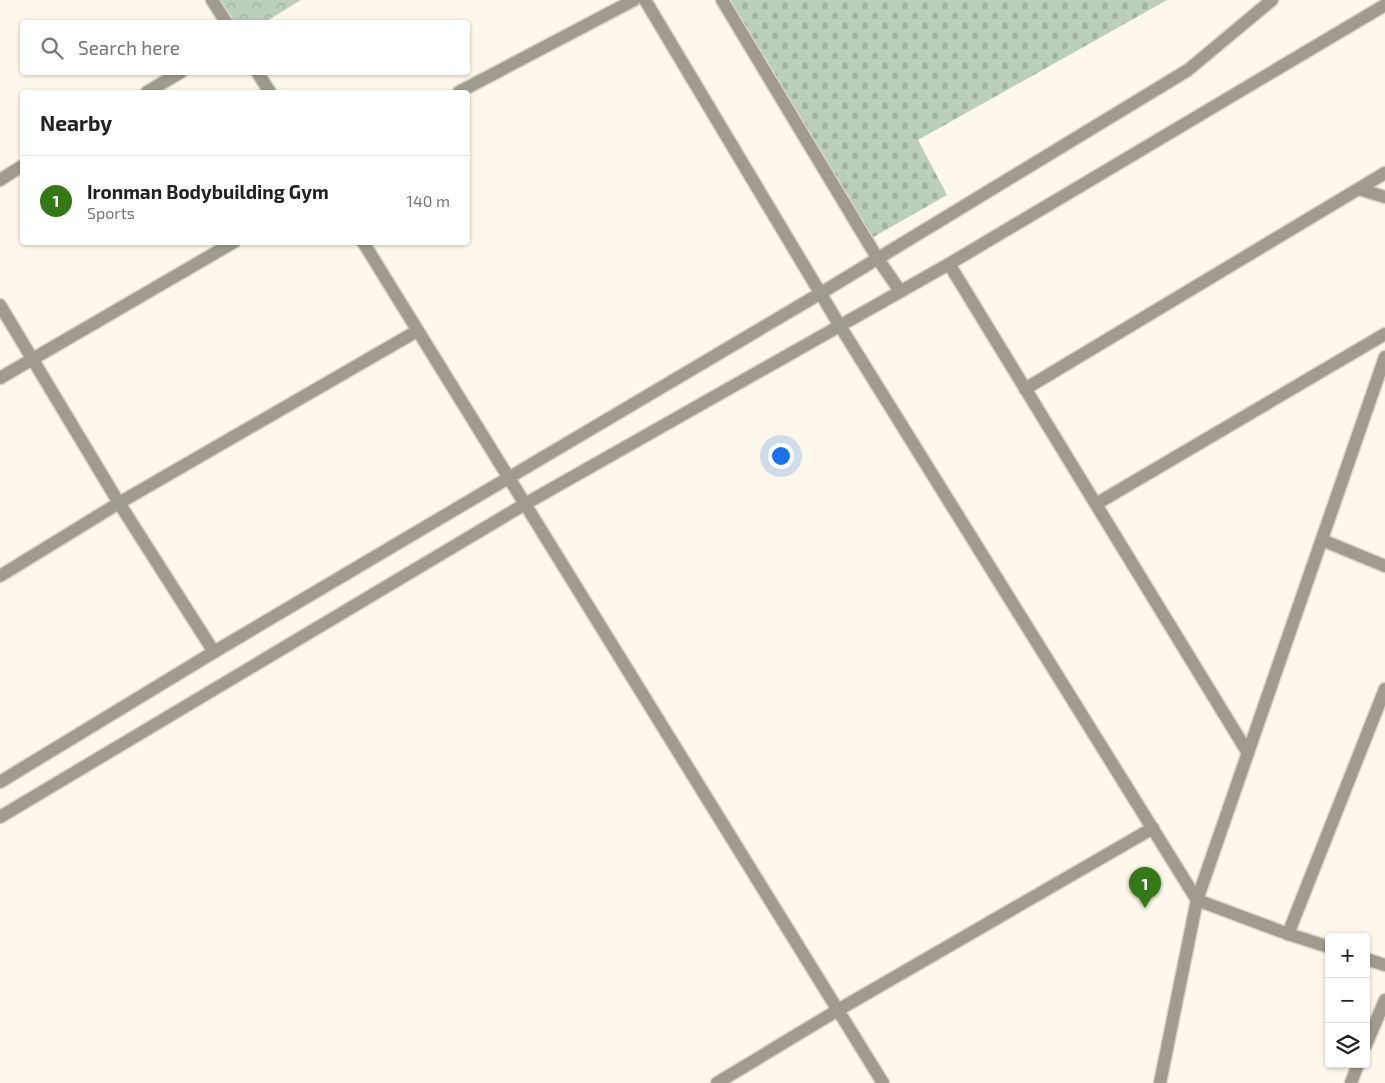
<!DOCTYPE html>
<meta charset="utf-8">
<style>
:root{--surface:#fff;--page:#f2f2f2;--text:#222;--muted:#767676;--line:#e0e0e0;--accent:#357818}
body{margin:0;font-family:"Exo 2",sans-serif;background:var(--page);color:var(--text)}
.controls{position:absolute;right:15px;bottom:15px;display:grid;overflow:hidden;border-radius:5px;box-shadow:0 1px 4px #0004}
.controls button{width:45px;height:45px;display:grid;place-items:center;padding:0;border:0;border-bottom:1px solid var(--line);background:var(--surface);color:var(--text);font:25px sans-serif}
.you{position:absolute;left:780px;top:455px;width:18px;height:18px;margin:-12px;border:4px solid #fff;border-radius:50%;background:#1a73e8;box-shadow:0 0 0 8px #1a73e833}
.badge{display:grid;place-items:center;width:32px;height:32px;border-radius:50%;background:var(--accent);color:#fff;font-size:16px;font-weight:700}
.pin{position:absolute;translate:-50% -41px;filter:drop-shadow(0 1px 2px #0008)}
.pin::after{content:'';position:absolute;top:26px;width:18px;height:15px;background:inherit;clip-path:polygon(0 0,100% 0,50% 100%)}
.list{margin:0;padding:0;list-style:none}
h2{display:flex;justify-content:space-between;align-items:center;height:65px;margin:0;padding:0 20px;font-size:21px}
h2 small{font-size:16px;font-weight:400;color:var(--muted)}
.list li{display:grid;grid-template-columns:32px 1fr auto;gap:15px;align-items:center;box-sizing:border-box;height:90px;padding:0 20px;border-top:1px solid var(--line)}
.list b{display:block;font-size:19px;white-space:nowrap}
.list p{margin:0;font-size:16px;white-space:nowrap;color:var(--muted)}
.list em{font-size:16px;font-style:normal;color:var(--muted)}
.icon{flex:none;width:28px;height:28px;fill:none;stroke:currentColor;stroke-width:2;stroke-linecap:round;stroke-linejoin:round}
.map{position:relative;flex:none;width:1385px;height:1083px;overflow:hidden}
.search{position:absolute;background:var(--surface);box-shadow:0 1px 4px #0004;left:20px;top:20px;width:450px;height:55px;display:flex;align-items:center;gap:12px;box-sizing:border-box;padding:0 18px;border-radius:5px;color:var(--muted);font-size:19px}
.panel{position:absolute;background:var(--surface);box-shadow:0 1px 4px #0004;left:20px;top:90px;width:450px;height:155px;border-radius:5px}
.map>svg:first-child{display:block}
</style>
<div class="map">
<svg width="1385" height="1083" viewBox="0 0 1385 1083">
<defs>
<pattern id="cemetery-stones" width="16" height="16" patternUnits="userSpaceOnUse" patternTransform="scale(1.25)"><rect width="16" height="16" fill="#bbcfbb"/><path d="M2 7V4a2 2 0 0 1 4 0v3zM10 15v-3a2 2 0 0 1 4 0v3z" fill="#a0b1a0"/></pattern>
<pattern id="park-crowns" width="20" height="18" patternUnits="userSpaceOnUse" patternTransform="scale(1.25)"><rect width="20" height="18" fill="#bbcfbb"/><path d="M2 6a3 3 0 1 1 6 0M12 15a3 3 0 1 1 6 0" fill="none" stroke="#a0b1a0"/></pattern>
</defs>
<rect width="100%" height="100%" fill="#fef7eb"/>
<polygon fill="url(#cemetery-stones)" points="725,0 1167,0 918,140 947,195 870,239"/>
<polygon fill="url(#park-crowns)" points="212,0 301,0 265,22 226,22"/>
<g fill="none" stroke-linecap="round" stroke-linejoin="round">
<g stroke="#dad4c8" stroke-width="15">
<g id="minor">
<polyline points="212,0 226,22"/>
<polyline points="257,72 270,92"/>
<polyline points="147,92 181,72"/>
<polyline points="459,92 634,0"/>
<polyline points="0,180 22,166"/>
<polyline points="1359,189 1385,197"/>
<polyline points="363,242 883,1083"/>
<polyline points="949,264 1248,753"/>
<polyline points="0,305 119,503 214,652"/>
<polyline points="0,378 234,242"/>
<polyline points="1025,389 1385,173"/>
<polyline points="1096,504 1385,334"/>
<polyline points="1322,540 1385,566"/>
<polyline points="0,576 119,503 417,331"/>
<polyline points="1288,934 1385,689"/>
<polyline points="1329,947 1288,934 1197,900 1385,357"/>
<polyline points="1366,959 1385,965"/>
<polyline points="1366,1045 1385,1000"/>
<polyline points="1351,1083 1358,1064"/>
</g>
</g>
<g stroke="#dad4c8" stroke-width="15">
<g id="tertiary">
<polyline points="645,0 840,326 1197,900 1160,1083"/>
<polyline points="722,0 878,259 900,291"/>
<polyline points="0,782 214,652 821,293 1188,70 1272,0"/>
<polyline points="0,817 525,504 949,264 1385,5"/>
<polyline points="717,1083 838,1010 1153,828"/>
</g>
</g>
<use href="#minor" stroke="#9f9b8e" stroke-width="12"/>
<use href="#tertiary" stroke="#9f9b8e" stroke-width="12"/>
</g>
</svg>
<div class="controls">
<button>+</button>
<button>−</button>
<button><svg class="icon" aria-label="layers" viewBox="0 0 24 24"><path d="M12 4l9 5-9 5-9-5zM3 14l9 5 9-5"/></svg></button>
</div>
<div class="you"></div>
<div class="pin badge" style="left:1145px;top:908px">1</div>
<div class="search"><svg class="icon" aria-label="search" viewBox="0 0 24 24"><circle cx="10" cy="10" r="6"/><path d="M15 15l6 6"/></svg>Search here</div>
<section class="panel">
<h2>Nearby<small></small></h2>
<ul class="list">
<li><span class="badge">1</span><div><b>Ironman Bodybuilding Gym</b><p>Sports</p></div><em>140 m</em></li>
</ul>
</section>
</div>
